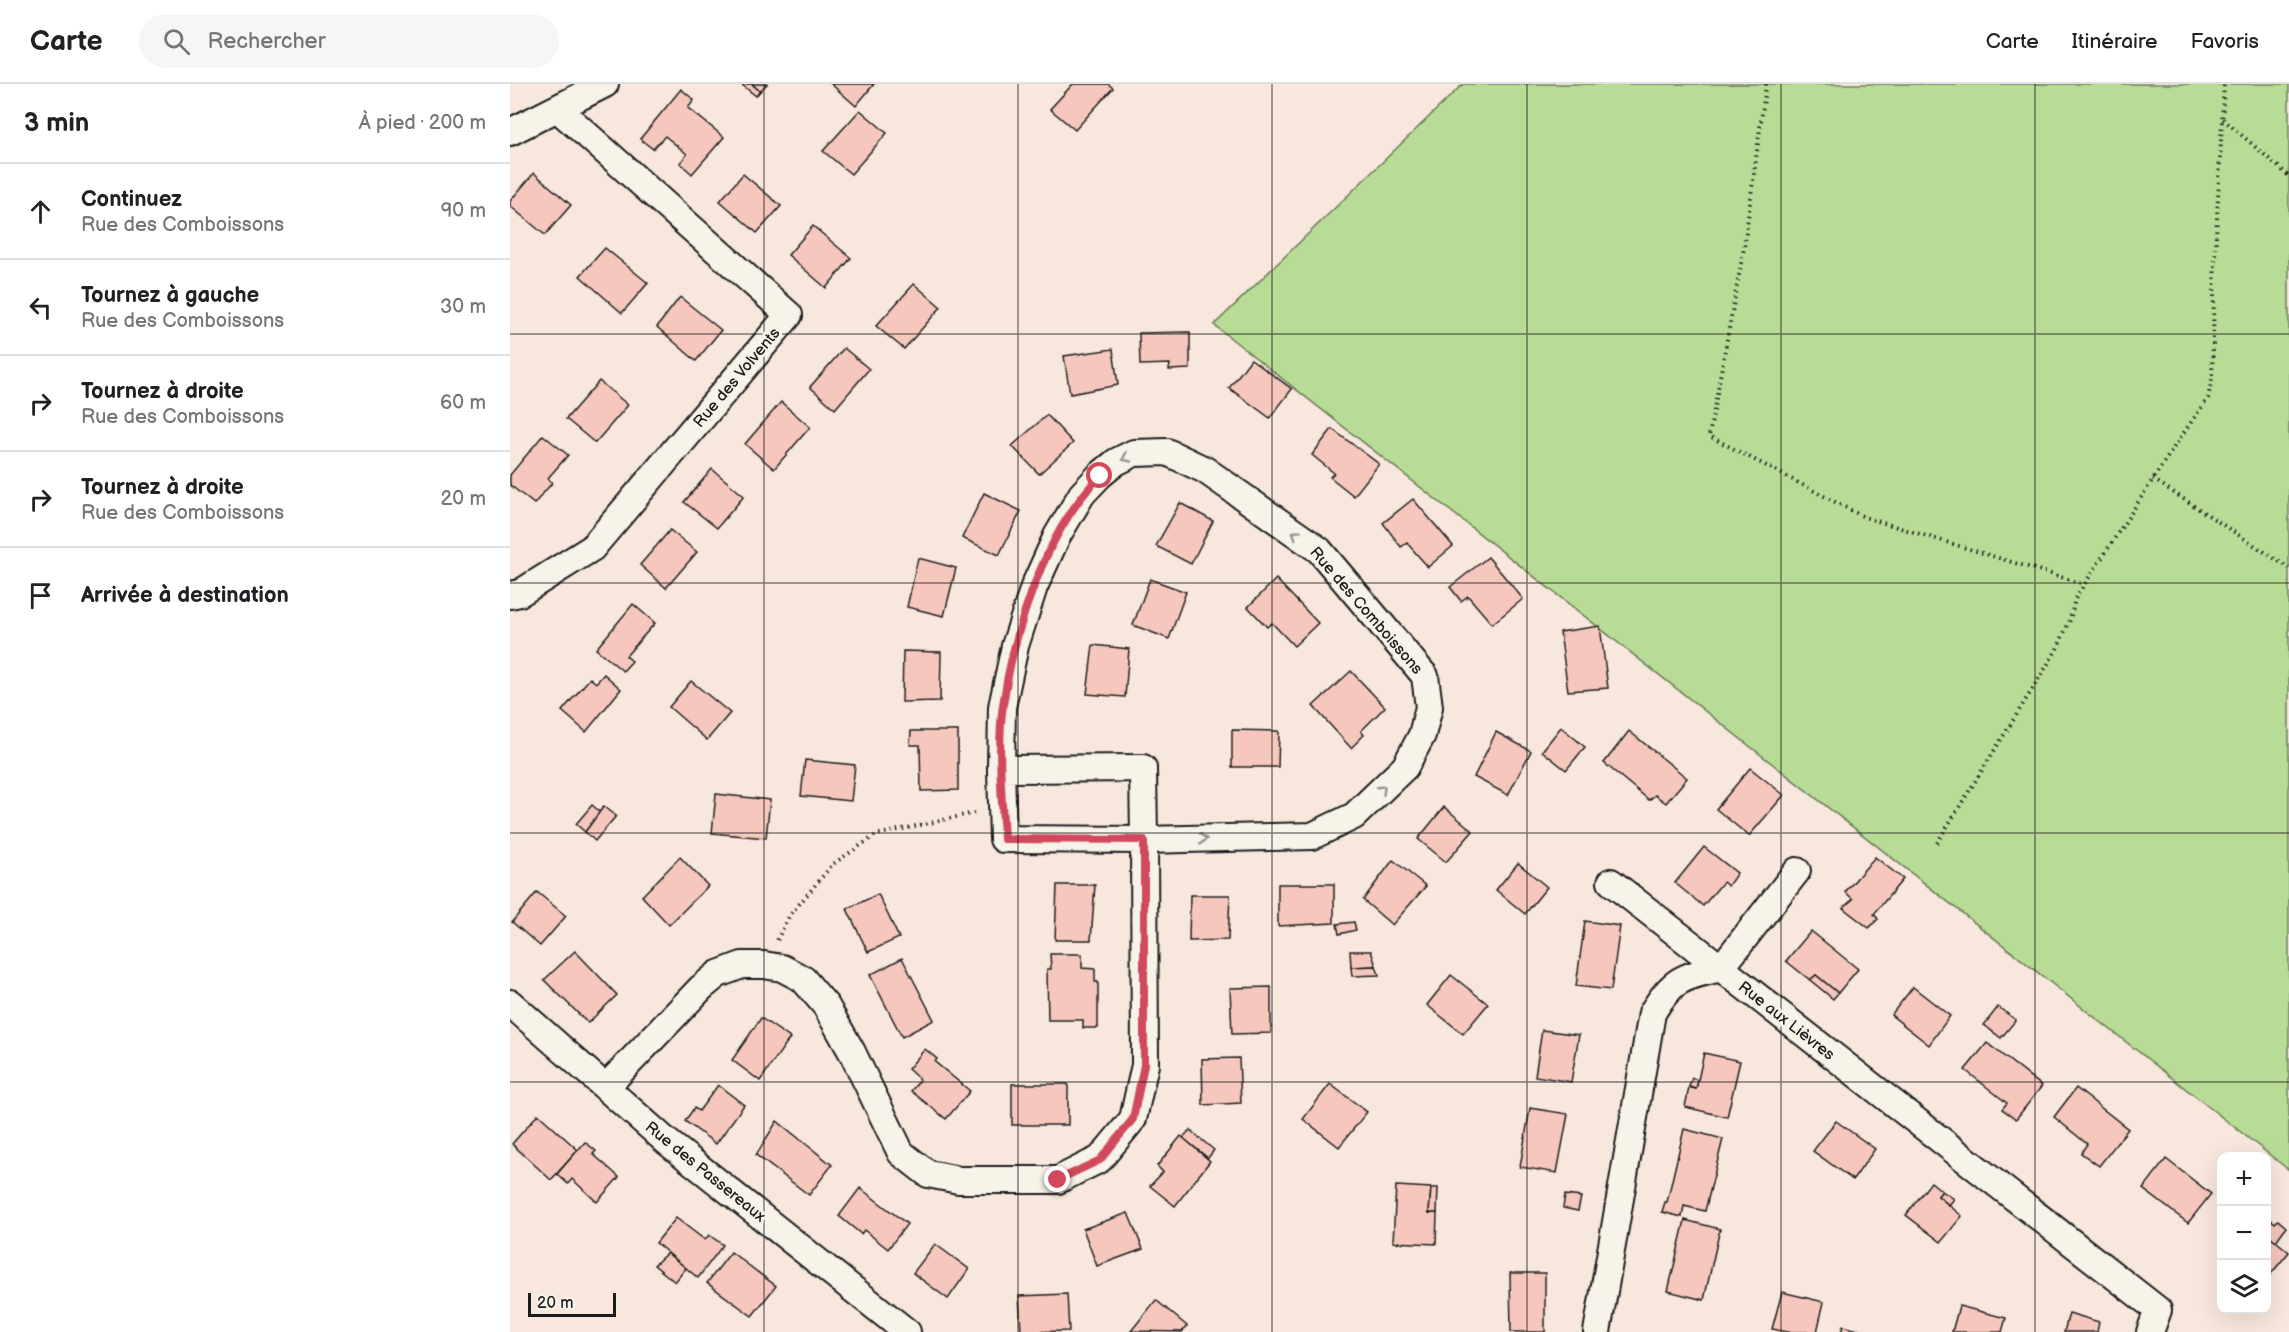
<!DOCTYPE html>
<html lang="fr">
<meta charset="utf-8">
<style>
:root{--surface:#fff;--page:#f6f6f6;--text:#202124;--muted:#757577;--line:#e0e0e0}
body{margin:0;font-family:"Balsamiq Sans",sans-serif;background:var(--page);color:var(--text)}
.controls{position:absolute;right:18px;bottom:18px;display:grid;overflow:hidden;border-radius:12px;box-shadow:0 6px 24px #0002}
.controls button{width:54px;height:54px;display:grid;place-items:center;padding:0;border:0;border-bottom:2px solid var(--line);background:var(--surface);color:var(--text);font:30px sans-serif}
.scale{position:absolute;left:18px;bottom:15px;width:88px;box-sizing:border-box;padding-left:6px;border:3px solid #1c1c1c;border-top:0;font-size:16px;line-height:21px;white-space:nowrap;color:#1c1c1c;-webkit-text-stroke:4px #f7f3e8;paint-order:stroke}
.stop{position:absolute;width:18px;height:18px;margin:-14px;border:4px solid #d1495b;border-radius:50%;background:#fff}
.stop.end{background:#d1495b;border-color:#fff;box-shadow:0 2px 6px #0008}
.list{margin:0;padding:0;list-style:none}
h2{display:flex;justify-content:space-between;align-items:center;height:78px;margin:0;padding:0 24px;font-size:26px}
h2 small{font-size:20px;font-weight:400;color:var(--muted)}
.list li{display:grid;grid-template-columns:39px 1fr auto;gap:18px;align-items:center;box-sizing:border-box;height:96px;padding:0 24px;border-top:2px solid var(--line)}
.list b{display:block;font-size:22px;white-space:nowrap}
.list p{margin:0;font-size:20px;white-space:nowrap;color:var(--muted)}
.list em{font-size:20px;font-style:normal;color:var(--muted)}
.icon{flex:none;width:33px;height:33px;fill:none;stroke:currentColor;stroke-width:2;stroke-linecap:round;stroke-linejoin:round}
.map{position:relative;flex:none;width:1779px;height:1248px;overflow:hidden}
header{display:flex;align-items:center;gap:36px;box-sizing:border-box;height:84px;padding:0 30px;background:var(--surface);border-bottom:2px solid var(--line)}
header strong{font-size:28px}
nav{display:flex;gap:33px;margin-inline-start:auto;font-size:21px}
.search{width:420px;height:54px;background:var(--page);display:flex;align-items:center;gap:15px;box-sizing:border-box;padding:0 21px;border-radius:33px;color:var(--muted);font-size:22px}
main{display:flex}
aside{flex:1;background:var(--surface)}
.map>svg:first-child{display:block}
</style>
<header>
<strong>Carte</strong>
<div class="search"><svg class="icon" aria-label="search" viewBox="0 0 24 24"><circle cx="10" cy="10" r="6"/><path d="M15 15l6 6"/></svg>Rechercher</div>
<nav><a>Carte</a><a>Itinéraire</a><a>Favoris</a></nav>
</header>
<main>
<aside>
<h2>3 min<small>À pied · 200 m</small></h2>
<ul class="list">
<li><svg class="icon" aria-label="ahead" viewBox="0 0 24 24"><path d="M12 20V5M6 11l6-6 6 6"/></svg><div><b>Continuez</b><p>Rue des Comboissons</p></div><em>90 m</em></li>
<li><svg class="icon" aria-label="left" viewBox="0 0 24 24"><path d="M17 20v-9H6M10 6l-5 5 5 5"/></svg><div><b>Tournez à gauche</b><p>Rue des Comboissons</p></div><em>30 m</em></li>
<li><svg class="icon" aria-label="right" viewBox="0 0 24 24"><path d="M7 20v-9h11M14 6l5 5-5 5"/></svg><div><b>Tournez à droite</b><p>Rue des Comboissons</p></div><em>60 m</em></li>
<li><svg class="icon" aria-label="right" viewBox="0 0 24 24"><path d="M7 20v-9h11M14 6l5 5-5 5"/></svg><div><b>Tournez à droite</b><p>Rue des Comboissons</p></div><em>20 m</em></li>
<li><svg class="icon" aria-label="arrive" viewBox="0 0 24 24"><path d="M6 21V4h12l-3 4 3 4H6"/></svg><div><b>Arrivée à destination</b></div></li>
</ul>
</aside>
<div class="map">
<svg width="1779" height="1248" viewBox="0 0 1779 1248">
<rect width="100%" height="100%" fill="#f8e7dc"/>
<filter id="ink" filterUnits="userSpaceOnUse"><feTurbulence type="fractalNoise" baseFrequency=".0167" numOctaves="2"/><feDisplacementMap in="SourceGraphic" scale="12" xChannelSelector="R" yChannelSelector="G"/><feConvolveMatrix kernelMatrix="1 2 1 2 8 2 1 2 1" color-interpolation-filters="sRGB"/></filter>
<g filter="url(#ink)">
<polygon fill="#b8dc96" stroke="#6a7c59" stroke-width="1.5" points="953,0 1779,0 1779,1086 704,241"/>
<g fill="#f6c8bd" stroke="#1c1c1c" stroke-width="1.5">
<polygon points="231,0 242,0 250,7 246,12"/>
<polygon points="242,0 257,0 250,7"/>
<polygon points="321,0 364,0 346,22"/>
<polygon points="563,0 598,0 603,4 565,46 540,25"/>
<polygon points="171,5 184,16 178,24 214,53 182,90 170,79 177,70 155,52 143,65 130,55"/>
<polygon points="350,26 377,49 341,90 313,67"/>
<polygon points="24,89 61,121 35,151 0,122 0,117"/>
<polygon points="233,90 271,122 247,149 210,117"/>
<polygon points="303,142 341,174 316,204 278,171"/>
<polygon points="95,164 138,199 112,229 70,192"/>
<polygon points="404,200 431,223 394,265 366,242"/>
<polygon points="170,213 211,246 186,277 147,243"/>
<polygon points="680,248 680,285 659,286 660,280 630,281 629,249"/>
<polygon points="334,264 359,285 325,325 300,303"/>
<polygon points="603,265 608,301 560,310 554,272"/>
<polygon points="741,275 782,305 760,334 719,304"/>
<polygon points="89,297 118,321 85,359 56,335"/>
<polygon points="271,318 300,343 264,385 235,360"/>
<polygon points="537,331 563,359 529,390 502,362"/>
<polygon points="822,345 869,380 844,412 820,393 824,389 802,371"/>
<polygon points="33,351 58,371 38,394 42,399 24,420 0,401 0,391"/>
<polygon points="202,385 234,412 207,444 174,418"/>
<polygon points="474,409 511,427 489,471 452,454"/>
<polygon points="903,415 943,462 918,483 897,459 891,463 873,439"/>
<polygon points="670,419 703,437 681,480 646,462"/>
<polygon points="160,446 187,468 156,504 130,481"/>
<polygon points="978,473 1013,515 982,540 958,512 951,517 940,503"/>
<polygon points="408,474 446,484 434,532 397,523"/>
<polygon points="640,495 676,508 659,555 623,541"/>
<polygon points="766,495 808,539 784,562 762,539 757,543 738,523"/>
<polygon points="123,520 145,539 116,572 122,577 113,587 86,565"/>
<polygon points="1090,542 1098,604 1058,607 1050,548"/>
<polygon points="583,561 619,565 615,613 577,610"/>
<polygon points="393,567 431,568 430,617 392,618"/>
<polygon points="841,587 875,623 851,647 854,651 841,664 803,622"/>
<polygon points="94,590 111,605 76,648 52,627 80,594 86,599"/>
<polygon points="181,597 220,629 197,656 159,623"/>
<polygon points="1051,643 1075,663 1056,686 1032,667"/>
<polygon points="722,646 769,647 768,683 722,683"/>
<polygon points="401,647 448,647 448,706 411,707 410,661 400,661"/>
<polygon points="1119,647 1177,694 1156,719 1145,711 1139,716 1094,679"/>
<polygon points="986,648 1021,667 998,711 964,693"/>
<polygon points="295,676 345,681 341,717 291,712"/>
<polygon points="1240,684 1274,711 1239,752 1206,725"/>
<polygon points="206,710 260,716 256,754 202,749"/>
<polygon points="82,721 90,728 75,748 66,740"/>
<polygon points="94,722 106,732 85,757 75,748"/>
<polygon points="934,723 963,747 936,778 908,755"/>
<polygon points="1194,763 1227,789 1218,802 1213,798 1193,822 1165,799"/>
<polygon points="170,773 198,802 159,841 132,812"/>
<polygon points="1365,773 1393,795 1364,830 1368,835 1359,844 1333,824 1343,815 1335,808"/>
<polygon points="883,776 916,802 882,841 853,816"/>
<polygon points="1008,779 1037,803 1015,830 986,806"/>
<polygon points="768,800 824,800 824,839 768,842"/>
<polygon points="547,801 585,801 581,856 545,856"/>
<polygon points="27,808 56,832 30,862 2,838"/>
<polygon points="368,810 389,854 358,868 337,825"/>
<polygon points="680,811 720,811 718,856 679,857"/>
<polygon points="1075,837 1110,842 1101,906 1066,902"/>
<polygon points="844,838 846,846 829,850 827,840"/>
<polygon points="1301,847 1348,885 1328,909 1306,891 1300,896 1276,877"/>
<polygon points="65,867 107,911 78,939 34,896"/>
<polygon points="840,867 861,867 866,882 841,883"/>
<polygon points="540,870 572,870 572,884 585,885 585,898 588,898 588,944 573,944 573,936 538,936 537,885 541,885"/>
<polygon points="392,874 424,936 392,953 360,891"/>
<polygon points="866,882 869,891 842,892 841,883"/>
<polygon points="941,891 978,920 953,950 917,921"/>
<polygon points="1306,891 1328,909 1323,915 1300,896"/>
<polygon points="761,903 761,949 722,950 720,904"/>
<polygon points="1403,903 1440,932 1419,961 1381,931"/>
<polygon points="1488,923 1506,936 1491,954 1474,941"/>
<polygon points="251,934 280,954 250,997 222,976"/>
<polygon points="1032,946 1069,951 1061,998 1025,992"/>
<polygon points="1477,959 1532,1002 1506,1035 1492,1025 1497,1019 1455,986"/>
<polygon points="415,965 427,975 425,978 460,1007 436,1035 401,1007 410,996 398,985"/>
<polygon points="1194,969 1230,977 1217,1033 1175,1023 1179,1003 1186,1005"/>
<polygon points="729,974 731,1019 693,1021 692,975"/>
<polygon points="1182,994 1188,996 1186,1005 1179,1003"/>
<rect x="502" y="1000" width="56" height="41"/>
<polygon points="820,1000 857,1028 829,1063 793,1035"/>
<polygon points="208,1001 234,1021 206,1060 175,1037 184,1024 189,1027"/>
<polygon points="1566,1004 1618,1045 1589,1082 1571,1069 1577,1060 1544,1033"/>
<polygon points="1020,1024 1058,1030 1047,1089 1010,1083"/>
<polygon points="28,1030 68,1066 41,1096 2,1060"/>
<polygon points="267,1037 322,1081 299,1111 246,1071"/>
<polygon points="1326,1037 1365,1065 1343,1096 1303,1067"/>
<polygon points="1174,1045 1213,1055 1195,1127 1174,1122 1172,1133 1152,1128 1155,1118 1157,1118"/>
<polygon points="680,1046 704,1066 698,1074 673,1054"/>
<polygon points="671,1052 700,1077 665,1122 640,1102 653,1088 647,1082"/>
<polygon points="75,1058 86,1067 83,1070 109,1093 87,1118 62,1095 58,1100 47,1090"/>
<polygon points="1656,1075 1701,1110 1678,1139 1633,1105"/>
<polygon points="1421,1098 1432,1107 1428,1112 1452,1132 1431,1158 1396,1131"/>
<polygon points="886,1102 921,1104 919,1129 927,1129 926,1160 883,1158"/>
<polygon points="350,1104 397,1140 378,1165 354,1146 351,1150 329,1132"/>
<polygon points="921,1104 928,1104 927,1129 919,1129"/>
<polygon points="1432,1107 1444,1115 1439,1121 1428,1112"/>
<polygon points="1055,1111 1071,1113 1068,1127 1053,1124"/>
<polygon points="618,1129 633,1165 587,1182 573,1145"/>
<polygon points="1756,1132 1765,1139 1768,1136 1776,1143 1766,1157 1761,1153 1756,1157"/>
<polygon points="166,1134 195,1156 199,1151 213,1161 188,1194 146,1159"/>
<polygon points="1175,1136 1210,1145 1194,1216 1158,1207"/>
<polygon points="1761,1153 1779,1168 1756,1196 1756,1157"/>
<polygon points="425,1160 459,1185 438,1215 403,1189"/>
<polygon points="221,1168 266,1202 242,1232 197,1199"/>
<polygon points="157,1169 176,1184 165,1198 144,1181"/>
<polygon points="1000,1189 1035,1189 1035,1248 1001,1248"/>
<polygon points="1272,1208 1314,1218 1307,1248 1278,1248 1262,1245"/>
<polygon points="557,1210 559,1247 511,1248 509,1212"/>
<polygon points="646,1216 677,1242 672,1248 621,1247"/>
<polygon points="1449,1222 1496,1234 1492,1248 1442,1248"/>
<polygon points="1559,1229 1589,1238 1587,1248 1554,1248"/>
<polygon points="1333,1242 1356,1248 1331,1248"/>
</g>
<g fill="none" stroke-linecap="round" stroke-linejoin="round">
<g stroke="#1c1c1c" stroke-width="30">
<g id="street">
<polyline points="0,48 95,0"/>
<polyline points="0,511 10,509 82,464 279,231 48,25"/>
<polyline points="1101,798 1211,884 1287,787"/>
<polyline points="0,919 156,1057 397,1248"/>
<polyline points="96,1003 191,904 208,890 232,881 254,881 272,884 293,895 316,922 342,968 391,1069 418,1090 449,1096 548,1096 590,1075 623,1035 635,981 634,756 802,752 844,732 895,683 912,651 919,623 915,592 809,466 695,386 657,368 624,369 606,378 590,391 572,410 547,452 524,503 505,562 492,623 491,685 493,755 634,756 633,684 491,685"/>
<path d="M 1087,1248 L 1142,929 C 1163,894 1173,893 1211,884 L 1648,1226 L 1640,1248"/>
</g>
</g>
<g stroke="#1c1c1c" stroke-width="4" stroke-dasharray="1.5 4.5" stroke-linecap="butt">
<polyline points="1256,0 1234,164 1199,352 1354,433 1574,500"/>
<polyline points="1713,35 1779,92"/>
<polyline points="1643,395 1779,484"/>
<polyline points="1427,759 1546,567 1560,536 1565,515 1666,360 1698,314 1702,294 1705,171 1714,0"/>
<polyline points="267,856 280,831 323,780 366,751 464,729"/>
</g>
<use href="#street" stroke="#f7f3e8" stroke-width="26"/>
</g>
<defs><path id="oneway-chevron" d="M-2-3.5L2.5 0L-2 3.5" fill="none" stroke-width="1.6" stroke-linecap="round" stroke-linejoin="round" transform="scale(1.5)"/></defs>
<g stroke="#94928c">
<use href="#oneway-chevron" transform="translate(616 374) rotate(155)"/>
<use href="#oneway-chevron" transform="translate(786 450) rotate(-145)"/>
<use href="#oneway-chevron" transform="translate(872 705) rotate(-44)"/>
<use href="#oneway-chevron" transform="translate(693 755) rotate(-1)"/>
</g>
</g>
<g fill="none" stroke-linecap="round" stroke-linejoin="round" filter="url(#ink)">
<path stroke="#d1495b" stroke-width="8" d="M 548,1096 L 590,1076 L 623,1035 L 634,981 L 634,756 L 494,755 C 492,714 487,661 493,621 C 504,545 535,448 590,392"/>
</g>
<path fill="none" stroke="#1c1c1c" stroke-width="1.5" stroke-opacity="0.55" d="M 254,0 L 254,1248M 508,0 L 508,1248M 762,0 L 762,1248M 1017,0 L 1017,1248M 1271,0 L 1271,1248M 1525,0 L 1525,1248M 0,250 L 1779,250M 0,499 L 1779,499M 0,749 L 1779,749M 0,998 L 1779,998"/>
<g text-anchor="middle" stroke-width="6" stroke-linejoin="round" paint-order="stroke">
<g font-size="16" fill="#1c1c1c" stroke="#f7f3e8">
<text transform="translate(226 293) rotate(-50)" y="6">Rue des Volvents</text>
<text transform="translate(857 526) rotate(49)" y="6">Rue des Comboissons</text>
<text transform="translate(1277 936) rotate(38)" y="6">Rue aux Lièvres</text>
<text transform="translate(196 1087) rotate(39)" y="6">Rue des Passereaux</text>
</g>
</g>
</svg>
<div class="controls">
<button>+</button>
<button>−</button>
<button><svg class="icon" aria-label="layers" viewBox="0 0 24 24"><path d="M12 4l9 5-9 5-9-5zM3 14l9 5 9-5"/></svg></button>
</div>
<div class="scale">20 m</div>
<div class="stop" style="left:590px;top:392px"></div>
<div class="stop end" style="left:548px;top:1096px"></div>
</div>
</main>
